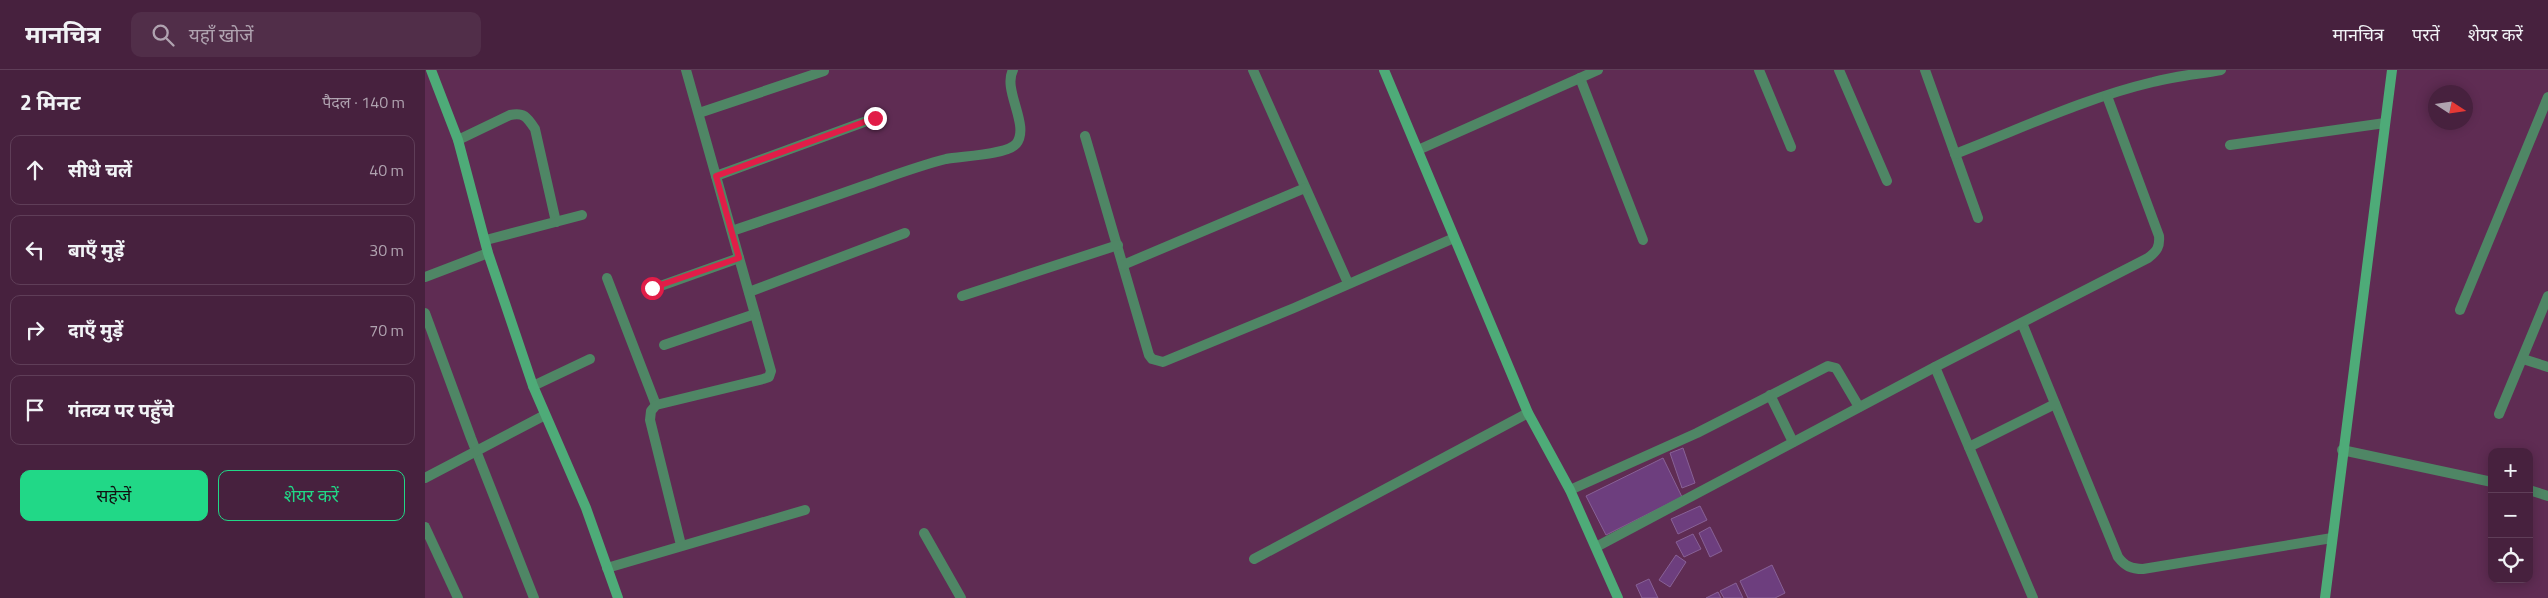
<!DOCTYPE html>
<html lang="hi">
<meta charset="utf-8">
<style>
:root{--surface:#47213e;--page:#512e49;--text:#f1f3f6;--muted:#b0a3b0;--line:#5f3e58;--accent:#21d887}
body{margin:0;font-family:"Titillium Web","Noto Sans Devanagari",sans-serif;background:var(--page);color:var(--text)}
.controls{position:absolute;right:15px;bottom:15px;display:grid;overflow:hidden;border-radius:10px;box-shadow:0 2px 12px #0003}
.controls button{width:45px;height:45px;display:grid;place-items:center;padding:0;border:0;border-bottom:1px solid var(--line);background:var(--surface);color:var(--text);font:25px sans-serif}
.compass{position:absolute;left:2003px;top:15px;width:45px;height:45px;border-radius:50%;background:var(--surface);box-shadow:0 2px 12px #0003;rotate:102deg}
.stop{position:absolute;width:15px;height:15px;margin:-11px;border:4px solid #e11d48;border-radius:50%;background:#fff}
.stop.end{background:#e11d48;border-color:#fff;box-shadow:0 1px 5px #0008}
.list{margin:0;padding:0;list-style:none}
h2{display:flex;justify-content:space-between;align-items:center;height:65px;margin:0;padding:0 20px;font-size:21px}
h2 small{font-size:16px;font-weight:400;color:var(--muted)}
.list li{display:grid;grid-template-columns:32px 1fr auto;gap:15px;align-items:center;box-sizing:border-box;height:70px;margin:0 10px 10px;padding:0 10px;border:1px solid var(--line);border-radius:10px}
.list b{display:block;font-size:19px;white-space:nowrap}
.list em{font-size:16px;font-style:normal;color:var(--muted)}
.actions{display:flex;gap:10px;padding:15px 20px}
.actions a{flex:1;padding:11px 0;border:1px solid var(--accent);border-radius:10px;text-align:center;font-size:18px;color:var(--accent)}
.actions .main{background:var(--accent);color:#111}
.icon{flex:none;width:28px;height:28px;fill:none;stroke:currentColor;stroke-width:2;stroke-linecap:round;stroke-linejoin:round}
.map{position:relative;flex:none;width:2123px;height:528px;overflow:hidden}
header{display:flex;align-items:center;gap:30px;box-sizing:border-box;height:70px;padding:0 25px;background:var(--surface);border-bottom:1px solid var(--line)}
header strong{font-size:24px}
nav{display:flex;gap:28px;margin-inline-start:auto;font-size:18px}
.search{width:350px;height:45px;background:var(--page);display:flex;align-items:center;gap:12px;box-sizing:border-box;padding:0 18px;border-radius:10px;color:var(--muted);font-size:19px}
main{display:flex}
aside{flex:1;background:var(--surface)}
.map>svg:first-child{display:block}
</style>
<header>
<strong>मानचित्र</strong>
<div class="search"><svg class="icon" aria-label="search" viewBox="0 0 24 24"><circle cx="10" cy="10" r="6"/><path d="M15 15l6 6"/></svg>यहाँ खोजें</div>
<nav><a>मानचित्र</a><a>परतें</a><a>शेयर करें</a></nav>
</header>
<main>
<aside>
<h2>2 मिनट<small>पैदल · 140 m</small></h2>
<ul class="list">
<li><svg class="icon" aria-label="ahead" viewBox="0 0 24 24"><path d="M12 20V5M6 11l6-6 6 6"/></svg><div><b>सीधे चलें</b></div><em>40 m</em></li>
<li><svg class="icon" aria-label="left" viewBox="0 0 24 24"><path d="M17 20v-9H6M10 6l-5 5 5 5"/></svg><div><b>बाएँ मुड़ें</b></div><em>30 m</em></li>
<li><svg class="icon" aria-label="right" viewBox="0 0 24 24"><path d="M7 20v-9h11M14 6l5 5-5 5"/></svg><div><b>दाएँ मुड़ें</b></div><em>70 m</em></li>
<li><svg class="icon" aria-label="arrive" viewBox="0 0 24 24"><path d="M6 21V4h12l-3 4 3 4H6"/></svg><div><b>गंतव्य पर पहुँचे</b></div></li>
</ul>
<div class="actions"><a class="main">सहेजें</a><a>शेयर करें</a></div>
</aside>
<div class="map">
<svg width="2123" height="528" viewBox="0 0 2123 528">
<rect width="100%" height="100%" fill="#5f2c53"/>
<g fill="#6d3e7e" stroke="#886196">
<polygon points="1258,378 1270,413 1257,418 1245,383"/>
<polygon points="1238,388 1257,427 1181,465 1161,426"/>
<polygon points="1275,436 1282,450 1253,464 1246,449"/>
<polygon points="1285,457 1297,481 1285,487 1274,463"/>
<polygon points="1268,464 1276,479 1259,487 1251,472"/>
<polygon points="1251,485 1261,492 1245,517 1234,510"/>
<polygon points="1347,495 1360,523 1350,528 1323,528 1315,511"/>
<polygon points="1224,509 1233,528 1217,528 1211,515"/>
<polygon points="1311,513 1318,528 1299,528 1295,521"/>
<polygon points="1293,522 1296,528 1281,528"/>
</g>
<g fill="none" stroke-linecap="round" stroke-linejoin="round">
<g stroke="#4f8665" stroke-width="10">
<polyline points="828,0 923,213"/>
<polyline points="1334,0 1366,77"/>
<polyline points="1414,0 1462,111"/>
<polyline points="1500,0 1553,148"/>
<polyline points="1155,8 1218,170"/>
<polyline points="274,43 399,1"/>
<polyline points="660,66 724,285 727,289 738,292 869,238 1029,168"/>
<path d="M 33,70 L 85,45 C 99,42 102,47 110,59 L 131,152"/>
<polyline points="1805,75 1960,53"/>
<polyline points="993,80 1173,0"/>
<path d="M 1530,84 C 1595,59 1660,28 1728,12 C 1750,6 1774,4 1796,0"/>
<polyline points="291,106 450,48"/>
<path d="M 307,161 C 351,146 396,131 441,115 C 467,106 493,96 521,89 C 536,86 581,85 591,74 C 606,56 577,20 588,0"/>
<polyline points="61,170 157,145"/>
<polyline points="698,195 880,118"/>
<polyline points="0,207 63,183"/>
<polyline points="182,208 231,335"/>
<polyline points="227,219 314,188"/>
<polyline points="324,222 480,163"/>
<polyline points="537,226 693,175"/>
<polyline points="2035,240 2123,27"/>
<polyline points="0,243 46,368 109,528"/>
<path d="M 1597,253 L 1693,487 C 1700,496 1706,499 1718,499 L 1907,468"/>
<polyline points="239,275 330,244"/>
<polyline points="2098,289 2123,297"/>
<polyline points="1510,297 1608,528"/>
<polyline points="108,316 165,289"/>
<polyline points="1345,325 1368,372"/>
<polyline points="2074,344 2123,226"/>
<polyline points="1544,377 1630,334"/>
<polyline points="1917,380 2067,412"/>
<polyline points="0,408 120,345"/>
<polyline points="1145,420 1272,363 1403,296 1411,298 1434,337"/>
<polyline points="2104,420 2123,426"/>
<polyline points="0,457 33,528"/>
<polyline points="499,463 536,528"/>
<polyline points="256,475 225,350 226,341 231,335 338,309 344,307 346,301 261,0"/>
<path d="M 1171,477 L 1510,297 L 1723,188 C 1732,181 1735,177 1734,166 L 1682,26"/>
<polyline points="829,489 1103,343"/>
<polyline points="182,498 380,440"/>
</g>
<g stroke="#4eab78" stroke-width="10">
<polyline points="6,0 33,70 63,183 108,316 161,438 193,528"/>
<polyline points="959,0 1103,343 1145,420 1193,528"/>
<polyline points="1900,528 1967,0"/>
</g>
</g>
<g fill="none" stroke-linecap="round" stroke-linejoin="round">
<polyline stroke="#e11d48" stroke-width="6" points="227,218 314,188 291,106 450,48"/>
</g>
</svg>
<div class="controls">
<button>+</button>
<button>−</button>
<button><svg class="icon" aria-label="locate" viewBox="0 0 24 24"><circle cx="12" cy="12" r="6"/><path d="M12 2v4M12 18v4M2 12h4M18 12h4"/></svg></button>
</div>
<svg class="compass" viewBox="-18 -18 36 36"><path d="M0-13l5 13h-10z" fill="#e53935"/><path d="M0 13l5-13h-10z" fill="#b0a3b0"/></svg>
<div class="stop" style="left:227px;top:218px"></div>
<div class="stop end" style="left:450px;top:48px"></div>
</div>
</main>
